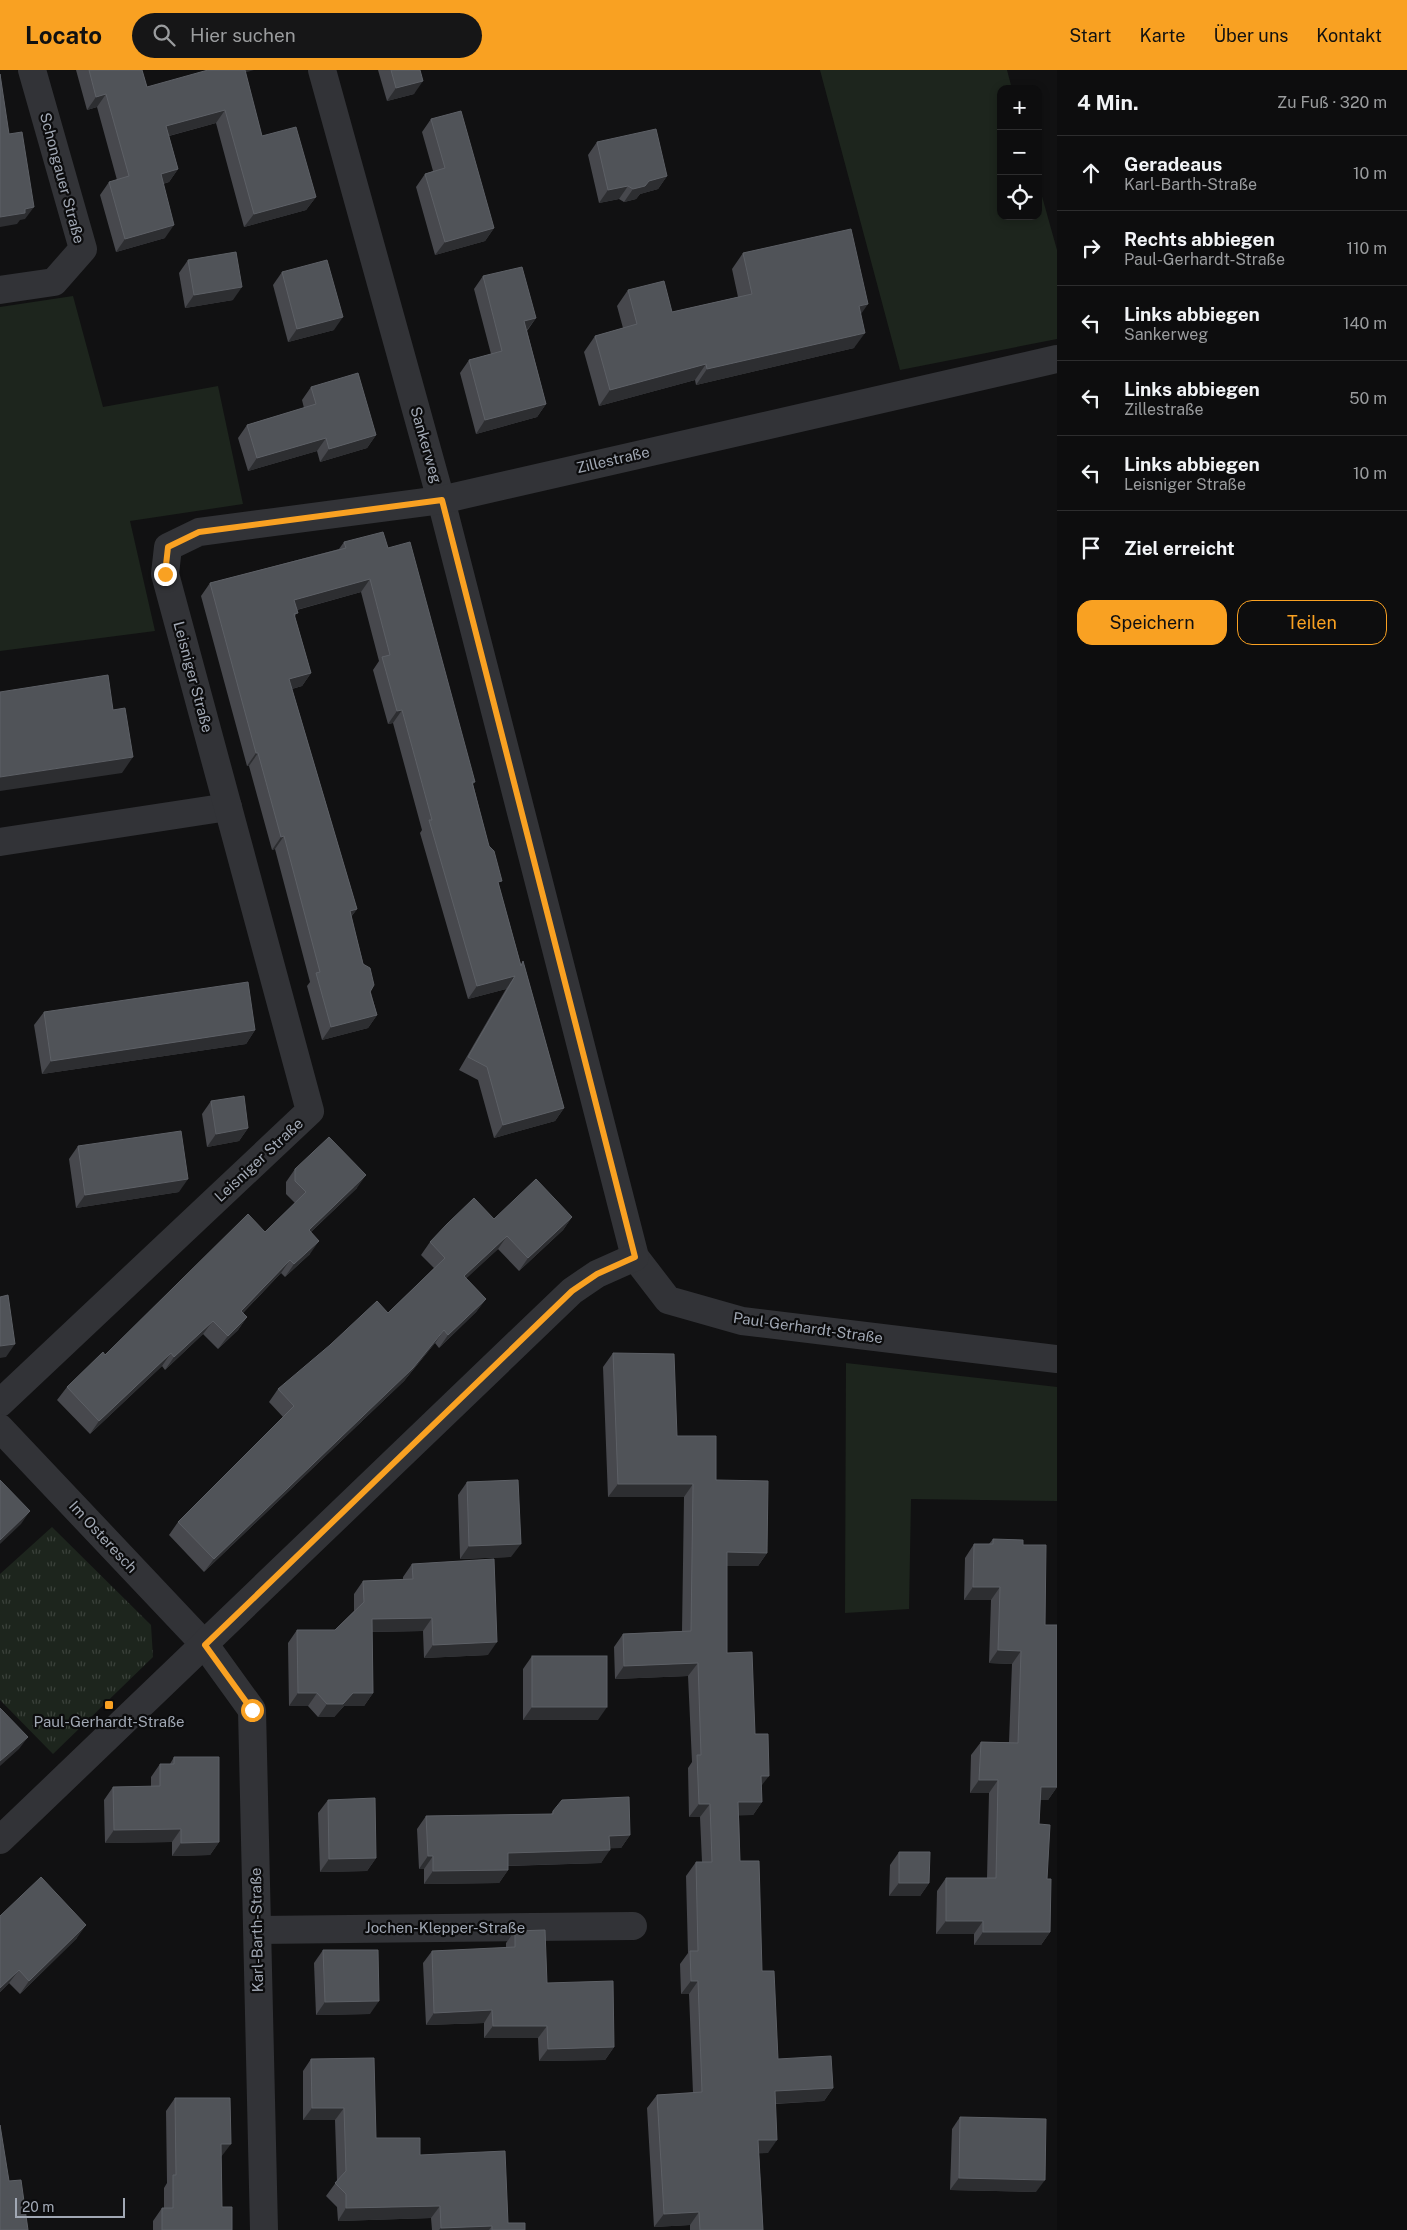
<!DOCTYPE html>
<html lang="de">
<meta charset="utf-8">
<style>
:root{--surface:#0d0d0e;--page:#161617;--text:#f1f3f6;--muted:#9a9c9e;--line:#2d2d2e;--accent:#f9a122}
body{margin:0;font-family:"Public Sans",sans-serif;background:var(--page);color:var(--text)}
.controls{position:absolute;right:15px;top:15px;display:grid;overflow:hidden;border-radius:10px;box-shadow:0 2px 8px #0003}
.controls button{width:45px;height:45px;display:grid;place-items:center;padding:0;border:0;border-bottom:1px solid var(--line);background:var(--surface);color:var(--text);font:25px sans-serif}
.scale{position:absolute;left:15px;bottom:12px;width:110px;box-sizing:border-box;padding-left:5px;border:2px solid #a1a8b4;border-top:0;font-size:14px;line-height:18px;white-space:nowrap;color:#a1a8b4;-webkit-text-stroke:4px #0c0c0d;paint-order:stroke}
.stop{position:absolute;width:15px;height:15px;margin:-11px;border:4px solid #f9a122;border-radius:50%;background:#fff}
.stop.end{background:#f9a122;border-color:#fff;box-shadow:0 1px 5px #0008}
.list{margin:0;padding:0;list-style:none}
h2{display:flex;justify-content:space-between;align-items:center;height:65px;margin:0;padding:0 20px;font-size:21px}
h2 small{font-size:16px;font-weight:400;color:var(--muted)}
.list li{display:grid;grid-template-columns:32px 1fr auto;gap:15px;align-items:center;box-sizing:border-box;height:75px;padding:0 20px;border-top:1px solid var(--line)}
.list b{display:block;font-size:19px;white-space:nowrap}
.list p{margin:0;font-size:16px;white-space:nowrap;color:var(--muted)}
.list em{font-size:16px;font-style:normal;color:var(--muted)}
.actions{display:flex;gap:10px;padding:15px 20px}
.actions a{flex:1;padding:11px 0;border:1px solid var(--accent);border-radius:15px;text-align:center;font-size:18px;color:var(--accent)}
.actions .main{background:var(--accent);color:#111}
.icon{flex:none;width:28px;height:28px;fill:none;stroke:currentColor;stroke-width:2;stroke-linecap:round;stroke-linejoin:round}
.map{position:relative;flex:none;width:1057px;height:2160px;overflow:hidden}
header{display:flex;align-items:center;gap:30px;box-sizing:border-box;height:70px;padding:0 25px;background:var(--accent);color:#111}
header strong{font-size:24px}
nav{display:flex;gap:28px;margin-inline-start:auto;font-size:18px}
.search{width:350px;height:45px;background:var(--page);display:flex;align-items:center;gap:12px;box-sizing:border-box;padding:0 18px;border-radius:28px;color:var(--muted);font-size:19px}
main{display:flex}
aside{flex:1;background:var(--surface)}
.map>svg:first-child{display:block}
</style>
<header>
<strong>Locato</strong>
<div class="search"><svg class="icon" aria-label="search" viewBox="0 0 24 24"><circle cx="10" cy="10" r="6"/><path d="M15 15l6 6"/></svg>Hier suchen</div>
<nav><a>Start</a><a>Karte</a><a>Über uns</a><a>Kontakt</a></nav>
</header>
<main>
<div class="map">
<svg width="1057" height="2160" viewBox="0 0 1057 2160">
<defs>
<pattern id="park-tufts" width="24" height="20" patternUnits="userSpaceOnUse" patternTransform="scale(1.25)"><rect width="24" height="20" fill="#1d251d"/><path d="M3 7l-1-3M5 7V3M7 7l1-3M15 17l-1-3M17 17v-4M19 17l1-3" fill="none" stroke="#3b423b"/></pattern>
</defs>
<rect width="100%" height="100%" fill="#111112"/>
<g fill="#1d251d">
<polygon points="820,0 1007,0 1012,19 1001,19 1001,146 1038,146 1038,112 1057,180 1057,269 900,300"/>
<polygon points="73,226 103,337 218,316 243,434 130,451 155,561 0,581 0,237"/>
<polygon points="846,1293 1057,1317 1057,1431 911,1429 909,1539 845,1543"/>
</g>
<polygon fill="url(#park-tufts)" points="52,1457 151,1555 153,1587 53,1684 0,1630 0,1504"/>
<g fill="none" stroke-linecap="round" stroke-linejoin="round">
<g stroke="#323337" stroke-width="28">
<polyline points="322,0 441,430 635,1187 668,1230 742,1251 1057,1289"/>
<polyline points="0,220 54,212 83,179 32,0"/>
<polyline points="0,772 228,737"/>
<polyline points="0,1333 310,1041 165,504 168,477 199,462 441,430 1057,289"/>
<polyline points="0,1358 205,1575 252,1640 264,2160"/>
<polyline points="0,1770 572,1221 597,1204 635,1187"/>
<polyline points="258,1860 633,1856"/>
</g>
</g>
<g fill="#47484d">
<polygon points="76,0 142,0 147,17 245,2 262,66 316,127 306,140 244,157 216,53 169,66 178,99 169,112 163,114 165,168 116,182 100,125 109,112 117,110 97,37 87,40"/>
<polygon points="378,0 420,0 414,24 387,31"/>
<polygon points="431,49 494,158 485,171 435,185 416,117 425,104 433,101 422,62"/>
<polygon points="597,72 667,106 658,119 640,124 636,129 624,132 619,129 599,133 588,85"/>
<polygon points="743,183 861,244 854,278 696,315 695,310 599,336 584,282 595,266 623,258 617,236 628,220 672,242 738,227 732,199"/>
<polygon points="188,190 233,230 185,238 179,203"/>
<polygon points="282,202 334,260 288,272 273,215"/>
<polygon points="483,206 536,248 527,261 546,334 537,347 476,364 460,303 469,290 491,284 474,219"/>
<polygon points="311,317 376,365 367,378 320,392 317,381 248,401 238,368 247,355 304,338 302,330"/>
<polygon points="344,472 388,478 475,712 473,714 499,816 521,895 523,891 564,1038 555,1051 494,1068 478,1010 459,1000 506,919 468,929 420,763 422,760 393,653 388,654 373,600 379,591 361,522 297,540 295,547 311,603 302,616 292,619 357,839 351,847 377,945 368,958 322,970 307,916 310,912 275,779 272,780 249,696 247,696 201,526 210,513 339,479"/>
<polygon points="44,942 255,960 246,974 42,1004 34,955"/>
<polygon points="211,1031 248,1058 239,1071 207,1077 202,1044"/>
<polygon points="78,1076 179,1122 76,1138 69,1089"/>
<polygon points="295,1099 357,1118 311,1162 310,1184 285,1207 281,1203 243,1243 247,1247 238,1260 218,1279 203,1264 165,1300 162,1296 90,1364 57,1330 67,1317 105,1285 265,1162 295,1133 286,1124 286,1112"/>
<polygon points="572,1147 563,1160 519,1201 498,1179 466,1208 486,1229 476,1242 439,1278 435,1273 404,1311 204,1502 169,1465 178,1452 283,1347 269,1332 278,1319 388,1243 434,1198 421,1185 430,1172 494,1149"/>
<polygon points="613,1283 677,1366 716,1410 767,1483 758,1496 727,1496 727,1583 755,1664 761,1716 762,1732 753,1745 739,1745 740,1791 778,1989 833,2018 824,2031 775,2034 768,2083 759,2083 763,2160 690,2160 690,2155 654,2157 647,2038 657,2025 693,2023 689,1924 681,1924 680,1894 688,1883 686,1806 696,1792 702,1792 700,1747 689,1747 688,1698 692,1692 688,1606 615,1609 614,1577 623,1564 682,1561 684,1427 608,1427 603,1297"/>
<polygon points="467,1412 511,1487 460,1489 458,1425"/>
<polygon points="993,1469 1023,1475 1045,1555 1057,1717 1048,1730 1040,1730 1039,1754 1047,1809 1050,1862 1041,1875 974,1875 974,1864 936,1864 937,1821 946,1808 987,1808 989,1723 970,1723 971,1685 981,1672 1009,1672 1012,1594 989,1593 991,1530 964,1530 965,1488 974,1474 989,1474"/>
<polygon points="412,1494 488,1585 424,1588 423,1561 372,1562 373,1623 364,1636 344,1636 334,1647 318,1647 308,1636 289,1636 288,1573 297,1560 335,1560 354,1541 354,1524 363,1511 403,1510 403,1507"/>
<polygon points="532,1586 598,1650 523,1650 523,1599"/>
<polygon points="174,1687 219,1772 210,1785 172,1786 172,1772 105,1773 104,1730 113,1717 151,1717 151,1707 160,1694 170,1694"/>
<polygon points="328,1730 376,1788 367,1801 320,1802 318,1743"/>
<polygon points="553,1741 630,1765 621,1778 610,1778 601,1793 508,1796 508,1800 499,1813 424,1814 424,1799 419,1799 417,1759 426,1746 551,1744"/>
<polygon points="899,1782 929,1813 920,1826 889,1826 890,1795"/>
<polygon points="0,1846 77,1868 20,1924 9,1913 0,1922"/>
<polygon points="515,1861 547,1913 614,1977 605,1990 539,1991 538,1968 484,1968 484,1953 426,1955 423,1893 432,1881 506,1878 506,1873"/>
<polygon points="323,1880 370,1944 316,1945 314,1893"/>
<polygon points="311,1989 376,2068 420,2085 508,2153 525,2160 432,2160 431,2148 338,2151 337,2137 326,2126 337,2111 335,2050 303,2050 303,2001"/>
<polygon points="175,2028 221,2087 222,2137 232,2160 153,2160 153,2151 162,2138 164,2138 164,2118 167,2113 166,2041"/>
<polygon points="960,2047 1036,2122 950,2120 952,2059"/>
</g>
<g fill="#2d2e31">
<polygon points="237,0 254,0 233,6"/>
<polygon points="423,11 414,24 387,31 396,18"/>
<polygon points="106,24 97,37 87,40 96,27"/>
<polygon points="225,40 216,53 157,69 166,56"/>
<polygon points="178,99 169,112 151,117 161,104"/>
<polygon points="667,106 658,119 640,124 636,129 624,132 633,119 649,111"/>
<polygon points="628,116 619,129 599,133 608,120"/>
<polygon points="316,127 306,140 244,157 254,144"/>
<polygon points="34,137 25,149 20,150 17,154 0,157 0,147 25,139"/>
<polygon points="174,155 165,168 116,182 125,169"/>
<polygon points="494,158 485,171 435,185 445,172"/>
<polygon points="242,217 233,230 185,238 194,225"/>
<polygon points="868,234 857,250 859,236"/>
<polygon points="343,247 334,260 288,272 297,259"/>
<polygon points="536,248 526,261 524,251"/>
<polygon points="865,263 854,278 696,315 707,299"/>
<polygon points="706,294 695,310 599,336 610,320"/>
<polygon points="546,334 537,347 476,364 485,350"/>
<polygon points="376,365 367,378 320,392 329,379"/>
<polygon points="326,368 317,381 248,401 257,388"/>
<polygon points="370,509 361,522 285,543 294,530"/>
<polygon points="311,603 302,616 280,622 289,609"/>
<polygon points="402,640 393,653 388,654 397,641"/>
<polygon points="256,683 258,683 249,696 247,696"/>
<polygon points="133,687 122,703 0,721 0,707"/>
<polygon points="284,766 275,779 272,780 281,767"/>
<polygon points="357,839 347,852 350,841"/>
<polygon points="515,906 506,919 468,929 477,916"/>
<polygon points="377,945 368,958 322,970 331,957"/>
<polygon points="255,960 246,974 42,1004 51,991"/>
<polygon points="564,1038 555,1051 494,1068 503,1055"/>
<polygon points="248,1058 239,1071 207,1077 216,1064"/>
<polygon points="366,1105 357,1118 299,1173 309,1160"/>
<polygon points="188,1109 179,1122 76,1138 85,1125"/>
<polygon points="572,1147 563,1160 519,1201 528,1188"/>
<polygon points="507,1166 498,1179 455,1219 464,1206"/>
<polygon points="319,1171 310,1184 285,1207 294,1194"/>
<polygon points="290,1190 281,1203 232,1254 241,1241"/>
<polygon points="486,1229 476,1242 439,1278 448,1265"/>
<polygon points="247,1247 238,1260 218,1279 228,1266"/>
<polygon points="213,1251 203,1264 165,1300 174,1287"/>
<polygon points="444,1260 435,1273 404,1311 204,1502 214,1489"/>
<polygon points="15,1274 6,1287 0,1288 0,1276"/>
<polygon points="171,1283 162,1296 90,1364 99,1351"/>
<polygon points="618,1414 693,1414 684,1427 608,1427"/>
<polygon points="30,1441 21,1454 0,1474 0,1470"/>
<polygon points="521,1474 511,1487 460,1489 469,1476"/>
<polygon points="727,1482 767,1483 758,1496 718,1496"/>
<polygon points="973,1517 1000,1517 991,1530 964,1530"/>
<polygon points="432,1548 423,1561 363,1562 372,1549"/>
<polygon points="497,1572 488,1585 424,1588 433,1575"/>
<polygon points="998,1580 1021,1581 1012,1594 989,1593"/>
<polygon points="698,1593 688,1606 615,1609 624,1596"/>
<polygon points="298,1623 317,1623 308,1636 289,1636"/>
<polygon points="353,1623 373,1623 364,1636 344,1636 334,1647 318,1647 327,1634"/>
<polygon points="532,1637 607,1637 598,1650 523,1650"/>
<polygon points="28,1667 19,1679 0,1696 0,1691"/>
<polygon points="761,1706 769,1706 759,1719"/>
<polygon points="979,1710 998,1710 989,1723 970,1723"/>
<polygon points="1041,1717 1057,1717 1048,1730 1032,1730"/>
<polygon points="738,1732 762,1732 753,1745 729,1746"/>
<polygon points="699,1734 710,1734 700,1747 689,1747"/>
<polygon points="181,1759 172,1772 105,1773 114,1760"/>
<polygon points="630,1765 621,1778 600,1779 609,1766"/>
<polygon points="219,1772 210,1785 172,1786 181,1773"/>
<polygon points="610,1780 601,1793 499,1796 508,1783"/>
<polygon points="428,1786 433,1786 424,1799 419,1799"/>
<polygon points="376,1788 367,1801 320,1802 329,1789"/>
<polygon points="508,1800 499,1813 424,1814 433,1801"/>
<polygon points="899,1813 929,1813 920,1826 889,1826"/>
<polygon points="946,1851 983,1851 974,1864 936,1864"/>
<polygon points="86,1855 77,1868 20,1924 29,1911"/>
<polygon points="983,1862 1050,1862 1041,1875 974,1875"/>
<polygon points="19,1900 9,1913 0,1922 0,1918"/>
<polygon points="691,1911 698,1911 689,1924 681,1924"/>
<polygon points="379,1931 370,1944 316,1945 325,1932"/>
<polygon points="492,1940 484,1953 426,1955 434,1943"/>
<polygon points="493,1956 547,1956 538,1968 484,1968"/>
<polygon points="614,1977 605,1990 539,1991 548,1979"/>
<polygon points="833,2018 824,2031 766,2034 775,2021"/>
<polygon points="312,2038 344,2038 335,2050 303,2050"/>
<polygon points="758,2070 777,2070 768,2083 749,2084"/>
<polygon points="221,2074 231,2074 221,2087"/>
<polygon points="959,2108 1045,2110 1036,2122 950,2120"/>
<polygon points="440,2136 431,2148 338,2151 346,2138"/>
<polygon points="699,2142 690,2155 654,2157 664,2144"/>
<polygon points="492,2156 489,2160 439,2160 441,2158"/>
</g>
<g fill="#505358" stroke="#5d6066">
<polygon points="89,0 142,0 147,17 208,0 245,0 262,66 296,57 316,127 254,144 225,40 166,56 178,99 161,104 174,155 125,169 109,112 129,106 106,24 96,27"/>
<polygon points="391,0 420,0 423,11 396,18"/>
<polygon points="0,4 9,64 22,62 34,137 25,139 25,143 0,147"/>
<polygon points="461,41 494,158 445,172 425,104 445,98 431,49"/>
<polygon points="656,59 667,106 649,111 645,116 633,119 628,116 608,120 597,72"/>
<polygon points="851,159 868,234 859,236 865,263 707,299 706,294 610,320 595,266 637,254 628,220 664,211 672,242 752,224 743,183"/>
<polygon points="236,182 242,217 194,225 188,190"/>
<polygon points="327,190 343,247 297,259 282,202"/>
<polygon points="522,197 536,248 524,251 546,334 485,350 469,290 502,281 483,206"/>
<polygon points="358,303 376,365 329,379 326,368 257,388 247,355 316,334 311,317"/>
<polygon points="383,462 388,478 410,472 475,712 472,712 489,776 494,781 502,811 498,812 521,896 523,891 564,1038 503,1055 487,997 468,987 515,906 477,916 429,750 432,750 402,640 397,641 382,587 390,585 370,509 294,530 298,543 294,544 311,603 289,609 357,839 350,841 363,894 370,898 374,915 370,922 377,945 331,957 316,903 320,902 284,766 281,767 258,683 256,683 210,513 346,478 344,472"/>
<polygon points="108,605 113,640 125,638 133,687 0,707 0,622"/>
<polygon points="248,912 255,960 51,991 44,942"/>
<polygon points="244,1026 248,1058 216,1064 211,1031"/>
<polygon points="181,1061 188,1109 85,1125 78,1076"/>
<polygon points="329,1067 366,1105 309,1160 319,1171 294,1194 290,1190 241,1241 247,1247 228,1266 213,1251 174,1287 171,1283 99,1351 67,1317 103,1282 105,1285 248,1144 265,1162 306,1122 295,1111 295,1099"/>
<polygon points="536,1109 572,1147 528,1188 507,1166 464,1206 486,1229 448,1265 444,1260 413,1298 214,1489 178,1452 294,1336 278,1319 330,1275 377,1231 388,1243 445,1188 430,1172 447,1154 474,1128 494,1149"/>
<polygon points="8,1225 15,1274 0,1276 0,1227"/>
<polygon points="613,1283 674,1284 677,1366 716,1366 716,1410 768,1411 767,1483 727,1482 727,1583 752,1582 755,1664 768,1664 769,1706 761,1706 762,1732 738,1732 740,1791 759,1791 762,1901 774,1901 778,1989 831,1986 833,2018 775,2021 777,2070 758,2070 763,2160 700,2160 699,2142 664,2144 657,2025 702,2022 698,1911 691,1911 690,1881 698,1881 696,1792 712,1792 710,1734 699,1734 697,1685 701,1685 698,1593 624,1596 623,1564 691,1561 693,1414 618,1414"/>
<polygon points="0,1410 30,1441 0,1470"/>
<polygon points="518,1410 521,1474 469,1476 467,1412"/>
<polygon points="993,1469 1023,1470 1023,1475 1046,1475 1045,1555 1057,1555 1057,1717 1041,1717 1039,1754 1050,1755 1047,1809 1051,1809 1050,1862 983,1862 983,1851 946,1851 946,1808 996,1808 998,1710 979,1710 981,1672 1018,1673 1021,1581 998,1580 1000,1517 973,1517 974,1474 993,1474"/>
<polygon points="494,1489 497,1572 433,1575 432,1548 372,1549 373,1623 353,1623 343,1634 327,1634 317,1623 298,1623 297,1560 335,1560 364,1532 363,1511 413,1509 412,1494"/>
<rect x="532" y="1586" width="75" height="51"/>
<polygon points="0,1638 28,1667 0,1691"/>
<polygon points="174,1687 219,1687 219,1772 181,1773 181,1759 114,1760 113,1717 160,1716 160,1694 174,1694"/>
<polygon points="629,1727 630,1765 609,1766 610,1780 508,1783 508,1800 433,1801 433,1786 428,1786 426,1746 553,1744 553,1741 562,1730"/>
<polygon points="375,1728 376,1788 329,1789 328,1730"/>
<polygon points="899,1782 930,1782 929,1813 899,1813"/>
<polygon points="41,1807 86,1855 29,1911 19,1900 0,1918 0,1846"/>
<polygon points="545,1860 547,1913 613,1911 614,1977 548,1979 547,1956 493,1956 492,1940 434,1943 432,1881 515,1877 515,1861"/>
<polygon points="323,1880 378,1880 379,1931 325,1932"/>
<polygon points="374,1988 376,2068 420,2068 420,2085 505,2081 508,2153 525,2153 525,2160 492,2160 492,2156 441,2158 440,2136 346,2138 346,2124 335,2113 346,2101 344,2038 312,2038 311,1989"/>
<polygon points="175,2028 230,2028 231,2074 221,2074 222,2137 232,2137 232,2160 162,2160 162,2138 173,2138 173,2105 176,2105"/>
<polygon points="960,2047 1046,2049 1045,2110 959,2108"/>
<polygon points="0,2055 9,2111 21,2110 28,2160 0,2160"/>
</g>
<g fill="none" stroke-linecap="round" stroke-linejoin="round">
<polyline stroke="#f9a122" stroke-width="6" points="165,504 168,477 199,462 442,430 635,1187 597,1204 572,1221 205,1575 252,1640"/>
</g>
<rect fill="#f9a122" stroke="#0c0c0d" stroke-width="2" x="104" y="1630" width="10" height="10" rx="2.5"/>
<g text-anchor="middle" stroke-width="4.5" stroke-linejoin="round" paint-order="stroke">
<g font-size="15" fill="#a1a8b4" stroke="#0c0c0d">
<text transform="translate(62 108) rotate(75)" y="5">Schongauer Straße</text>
<text transform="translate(426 375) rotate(74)" y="5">Sankerweg</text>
<text transform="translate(613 390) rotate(-13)" y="5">Zillestraße</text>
<text transform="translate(193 607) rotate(75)" y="5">Leisniger Straße</text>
<text transform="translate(259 1090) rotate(-43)" y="5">Leisniger Straße</text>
<text transform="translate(808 1258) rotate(8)" y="5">Paul-Gerhardt-Straße</text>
<text transform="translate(103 1467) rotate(47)" y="5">Im Osteresch</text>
<text x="445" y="1863">Jochen-Klepper-Straße</text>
<text transform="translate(257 1860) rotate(-91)" y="5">Karl-Barth-Straße</text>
</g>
<g font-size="15" fill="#a1a8b4" stroke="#0c0c0d">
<text x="109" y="1657">Paul-Gerhardt-Straße</text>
</g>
</g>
</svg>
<div class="controls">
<button>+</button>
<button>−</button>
<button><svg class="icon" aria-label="locate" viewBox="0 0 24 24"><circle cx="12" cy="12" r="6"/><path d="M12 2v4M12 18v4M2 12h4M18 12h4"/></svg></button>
</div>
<div class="scale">20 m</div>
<div class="stop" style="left:252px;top:1640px"></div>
<div class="stop end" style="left:165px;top:504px"></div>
</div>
<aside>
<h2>4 Min.<small>Zu Fuß · 320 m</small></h2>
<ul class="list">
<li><svg class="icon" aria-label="ahead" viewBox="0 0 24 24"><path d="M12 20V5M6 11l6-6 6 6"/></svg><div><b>Geradeaus</b><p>Karl-Barth-Straße</p></div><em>10 m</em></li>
<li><svg class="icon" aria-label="right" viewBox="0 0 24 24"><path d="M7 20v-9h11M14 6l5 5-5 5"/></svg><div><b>Rechts abbiegen</b><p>Paul-Gerhardt-Straße</p></div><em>110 m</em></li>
<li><svg class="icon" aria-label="left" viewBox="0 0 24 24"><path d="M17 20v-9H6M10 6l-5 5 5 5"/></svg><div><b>Links abbiegen</b><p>Sankerweg</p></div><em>140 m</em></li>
<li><svg class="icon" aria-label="left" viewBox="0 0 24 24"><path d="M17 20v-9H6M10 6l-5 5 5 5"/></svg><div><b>Links abbiegen</b><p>Zillestraße</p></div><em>50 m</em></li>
<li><svg class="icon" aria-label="left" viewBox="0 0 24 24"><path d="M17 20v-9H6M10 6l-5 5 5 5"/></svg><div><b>Links abbiegen</b><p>Leisniger Straße</p></div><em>10 m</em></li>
<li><svg class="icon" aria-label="arrive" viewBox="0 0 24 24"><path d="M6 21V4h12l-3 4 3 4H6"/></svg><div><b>Ziel erreicht</b></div></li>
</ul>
<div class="actions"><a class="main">Speichern</a><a>Teilen</a></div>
</aside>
</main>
